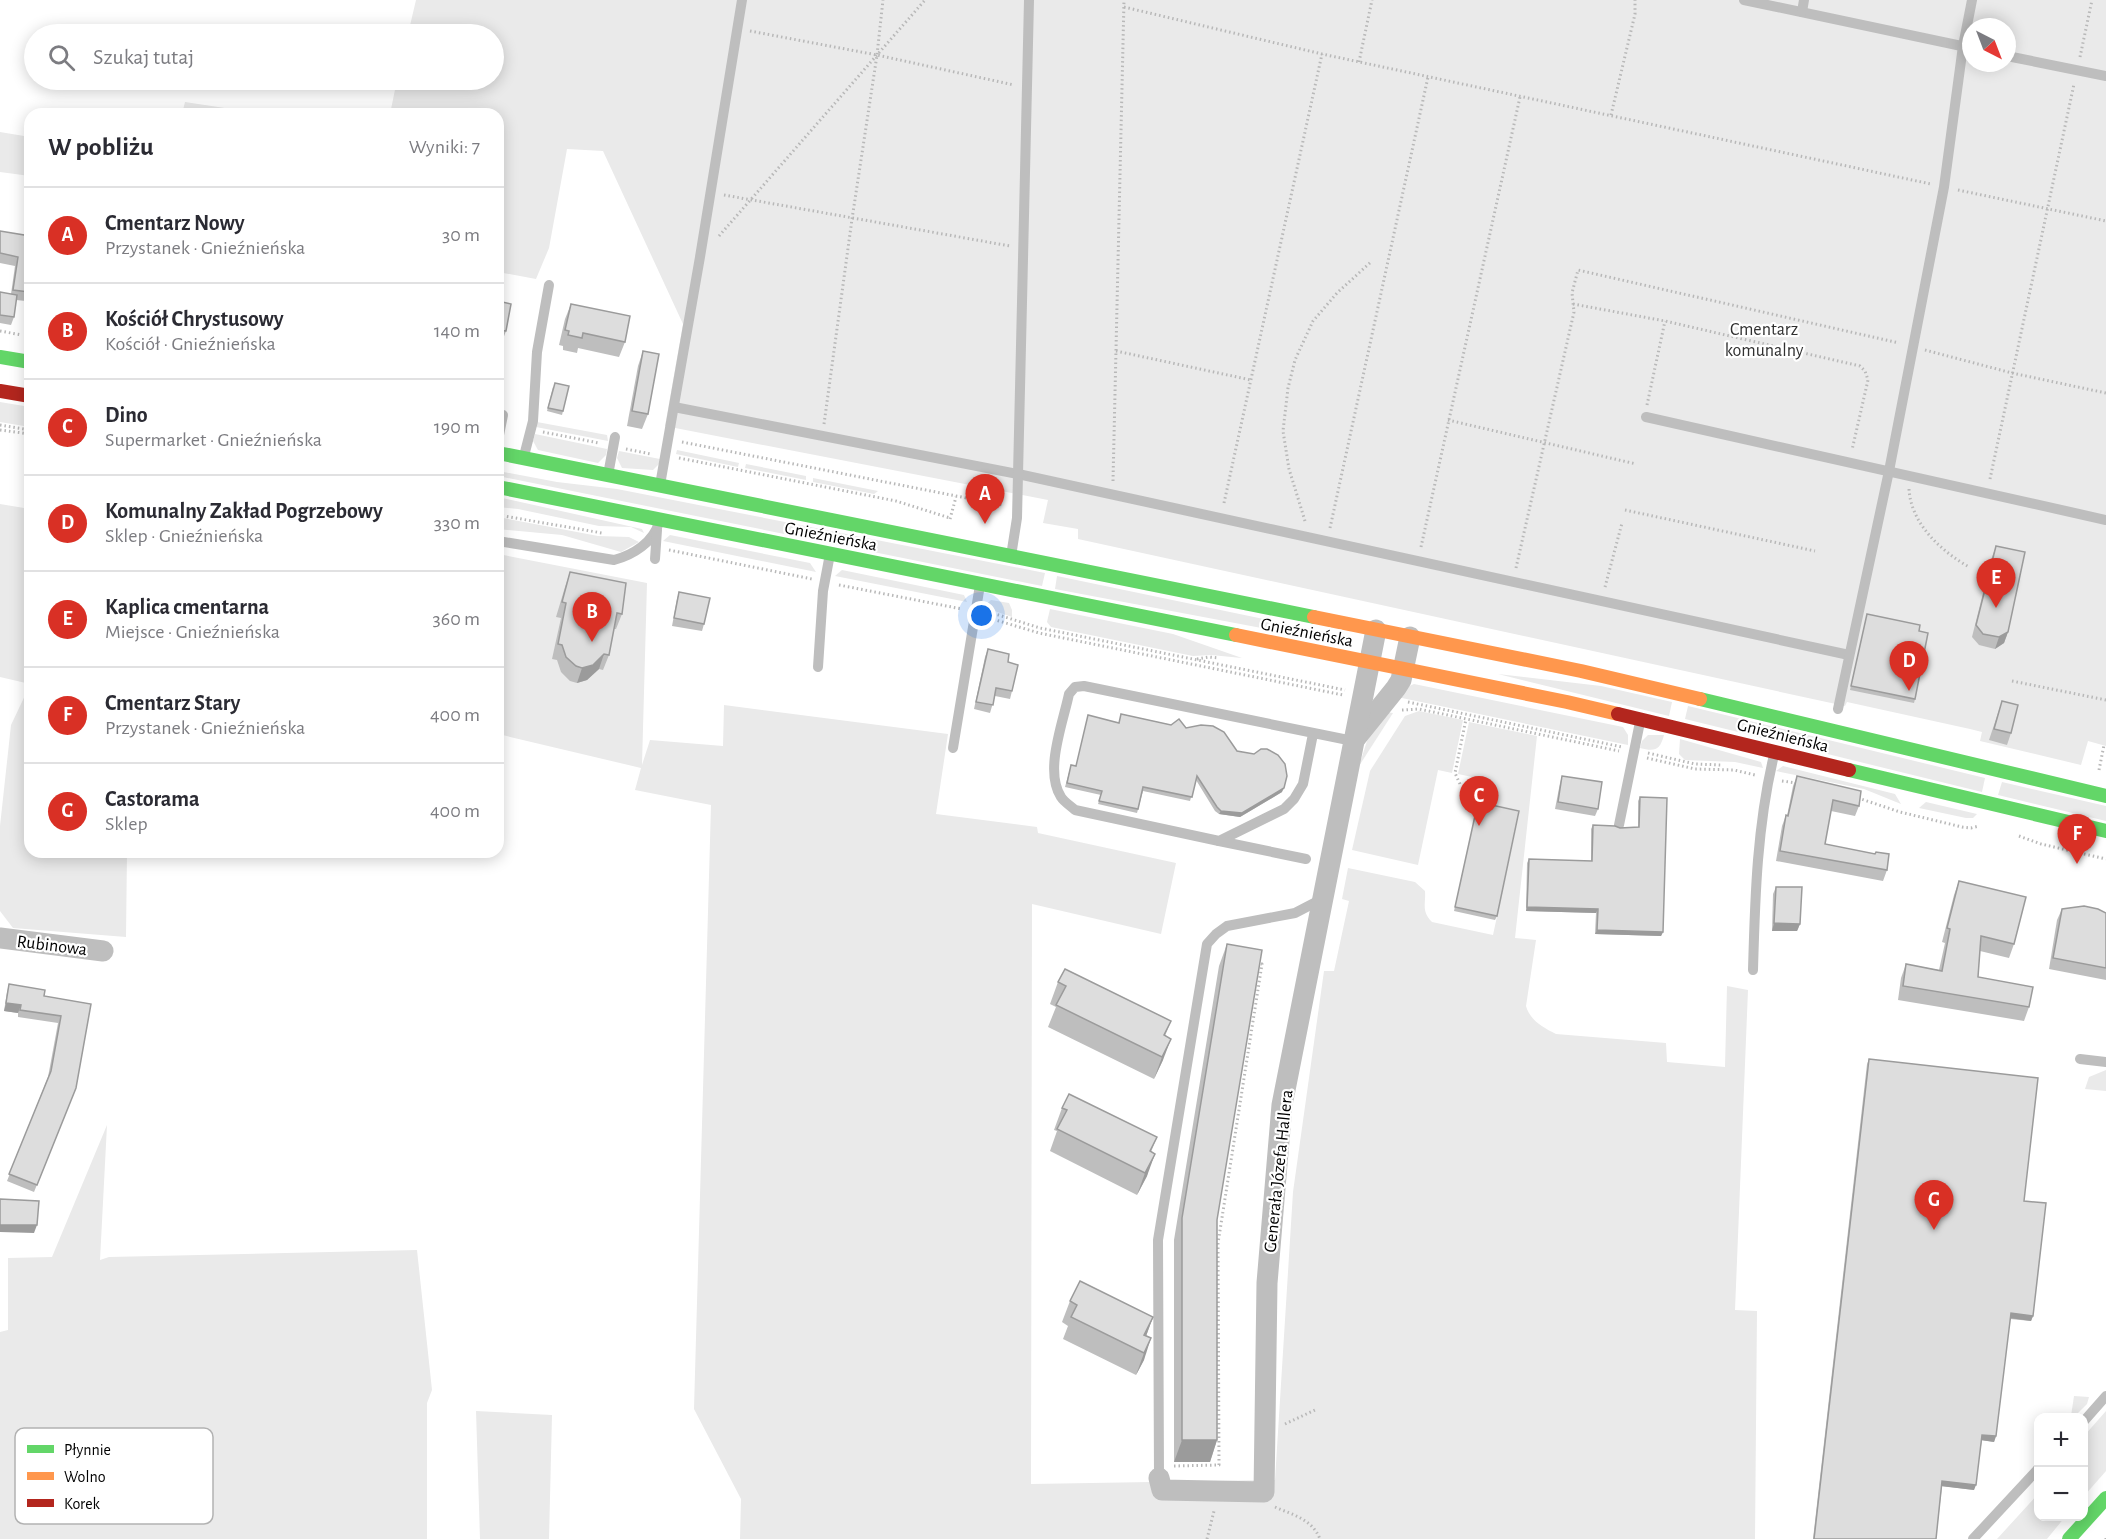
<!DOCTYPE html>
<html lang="pl">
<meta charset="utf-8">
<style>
:root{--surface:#fff;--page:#f7f7f7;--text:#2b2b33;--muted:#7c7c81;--line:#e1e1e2;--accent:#d93025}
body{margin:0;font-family:"Alegreya Sans",sans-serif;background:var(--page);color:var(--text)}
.controls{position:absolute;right:18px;bottom:18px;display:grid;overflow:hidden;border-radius:12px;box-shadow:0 3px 15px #0003}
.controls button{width:54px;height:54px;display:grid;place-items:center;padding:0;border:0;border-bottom:2px solid var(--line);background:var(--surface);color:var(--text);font:30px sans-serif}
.compass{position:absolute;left:1962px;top:18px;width:54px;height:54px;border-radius:50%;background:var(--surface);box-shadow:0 3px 15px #0003;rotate:138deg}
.you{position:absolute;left:982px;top:616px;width:21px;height:21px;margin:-15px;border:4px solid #fff;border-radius:50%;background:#1a73e8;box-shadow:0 0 0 9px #1a73e833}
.badge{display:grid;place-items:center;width:39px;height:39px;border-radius:50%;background:var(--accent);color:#fff;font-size:20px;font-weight:700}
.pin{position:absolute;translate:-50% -50px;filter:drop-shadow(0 2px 3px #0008)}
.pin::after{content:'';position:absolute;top:32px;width:21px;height:18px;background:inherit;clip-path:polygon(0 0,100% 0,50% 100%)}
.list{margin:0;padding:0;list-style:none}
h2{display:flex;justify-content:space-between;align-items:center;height:78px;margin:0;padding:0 24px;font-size:26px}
h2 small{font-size:20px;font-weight:400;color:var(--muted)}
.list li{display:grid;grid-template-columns:39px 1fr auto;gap:18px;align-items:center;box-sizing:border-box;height:96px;padding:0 24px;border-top:2px solid var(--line)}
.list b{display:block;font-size:22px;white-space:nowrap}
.list p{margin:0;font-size:20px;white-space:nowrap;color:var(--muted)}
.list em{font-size:20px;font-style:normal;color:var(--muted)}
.icon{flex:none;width:33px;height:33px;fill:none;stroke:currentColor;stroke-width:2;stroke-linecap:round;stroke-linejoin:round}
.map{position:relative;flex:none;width:2106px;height:1539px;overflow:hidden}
.search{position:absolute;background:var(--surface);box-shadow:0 3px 15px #0003;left:24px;top:24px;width:480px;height:66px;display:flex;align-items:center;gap:15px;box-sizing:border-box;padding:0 21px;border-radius:33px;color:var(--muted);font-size:22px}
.panel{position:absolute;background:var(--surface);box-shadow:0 3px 15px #0003;left:24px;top:108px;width:480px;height:750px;border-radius:18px}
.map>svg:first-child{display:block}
</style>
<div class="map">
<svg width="2106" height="1539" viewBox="0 0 2106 1539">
<rect width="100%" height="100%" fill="#fff"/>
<g fill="#eaeaea" fill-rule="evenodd">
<path d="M 416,0 L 2106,0 L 2106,746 L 2088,741 L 2081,765 L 1980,741 L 1982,732 L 1970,729 L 1847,702 L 1845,706 L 1078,539 L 1078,529 L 1043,523 L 1048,500 L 665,426 L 683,324 L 603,151 L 567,149 L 549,248 L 536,279 L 498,272 L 498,114 L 390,114 L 397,80 L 494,80 L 494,34 L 408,34 ZM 1971,27 L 2007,27 L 2007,63 L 1971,63 Z"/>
<polygon points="185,102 265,114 182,114"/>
<polygon points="0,132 30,137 30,176 0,172"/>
<polygon points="0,402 30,407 30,427 0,422"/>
<polygon points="537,422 607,435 608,441 536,427"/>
<polygon points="535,434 607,449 606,455 598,463 538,450 533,441"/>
<polygon points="677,450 739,463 738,467 676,454"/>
<polygon points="619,451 660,459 659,464 653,470 622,468 617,458"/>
<polygon points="746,464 806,476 806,480 745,468"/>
<polygon points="498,471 557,482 617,489 1045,573 1042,586 498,476"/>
<polygon points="813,478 878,491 874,494 813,482"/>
<polygon points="498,497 642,529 644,533 631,527 599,526 518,509 498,507"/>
<polygon points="0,504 30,509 30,684 0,677"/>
<polygon points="498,517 598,536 629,537 639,542 621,552 562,535 498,529"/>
<polygon points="670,535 810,563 816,572 663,541"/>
<path d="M 498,554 L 647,583 L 642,765 L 650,740 L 723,746 L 724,705 L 948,734 L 936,814 L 1037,827 L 1038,833 L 1176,863 L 1161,934 L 1032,904 L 1031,1484 L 1275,1480 L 1293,1192 L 1324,971 L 1334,971 L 1349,901 L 1342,899 L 1348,868 L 1415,882 L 1425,891 C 1426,904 1421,911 1432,922 L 1493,935 L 1519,814 L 1489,807 L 1491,796 L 1479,794 L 1482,779 L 1458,774 L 1469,722 L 1537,736 L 1515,938 L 1536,940 L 1526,1006 C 1530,1020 1542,1027 1556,1034 L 1666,1043 L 1667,1062 L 1725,1067 L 1727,986 L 1748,990 L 1735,1310 L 1757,1311 L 1755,1539 L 740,1539 L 741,1499 L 694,1409 L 711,805 L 635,790 L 641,768 L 498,734 Z"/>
<polygon points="842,570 964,595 967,602 835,576"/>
<polygon points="1057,576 1335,634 1335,642 1055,589"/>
<polygon points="991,600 1009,603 1012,610 1012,617 983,607"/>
<polygon points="1050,609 1173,634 1242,658 1211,655 1193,656 1051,627 1047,622"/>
<polygon points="1498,674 1601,686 1672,702 1669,716"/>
<polygon points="1414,684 1623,727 1628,735 1628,745 1397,697 1409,686"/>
<polygon points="30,685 30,852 127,852 126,937 13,928 0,911 0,826 11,725"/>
<polygon points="1688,706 1985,778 1982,792 1685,719"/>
<polygon points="1419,711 1463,720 1452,773 1438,770 1418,865 1352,850 1370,771 1405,716"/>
<polygon points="1386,712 1393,713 1359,766 1367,741"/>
<path d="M 1648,735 L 1664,735 C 1660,750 1655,752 1640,748 L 1642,741 Z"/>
<polygon points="1680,739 1761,762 1763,768 1735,762 1685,760 1679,754"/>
<polygon points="1783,766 1895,794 1901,804 1864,789 1776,771"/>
<polygon points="2002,782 2106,806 2106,821 1998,795"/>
<polygon points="1926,802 1977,814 1973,818 1966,818 1919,808"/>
<polygon points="2106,1070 2106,1091 2085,1089 2089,1077"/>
<polygon points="107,1125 100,1260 109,1257 417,1250 432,1390 427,1403 427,1539 0,1539 0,1332 8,1330 8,1258 52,1257"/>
<polygon points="2074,1396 2089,1397 2087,1404 2075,1416 2071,1416"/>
<polygon points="476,1411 552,1415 549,1539 480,1539"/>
<polygon points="2106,1411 2106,1471 2084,1496 2084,1436"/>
<polygon points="2038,1494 2038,1516 2065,1517 2047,1539 1997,1539"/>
</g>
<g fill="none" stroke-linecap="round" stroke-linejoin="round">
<g stroke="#b8b8b8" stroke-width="3" stroke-dasharray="1.5 3" stroke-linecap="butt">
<polyline points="1124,7 1322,54 1931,184"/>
<polyline points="750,31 877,55 1014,85"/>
<polyline points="2080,57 2092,0"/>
<polyline points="1359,62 1372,0"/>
<polyline points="1611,115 1635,14 1635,0"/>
<polyline points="1958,190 2106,221"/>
<polyline points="724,195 1010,246"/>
<polyline points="719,236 925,0"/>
<polyline points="1573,304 1665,321 1860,366 1865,371 1868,380 1852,450"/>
<polyline points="0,331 22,335"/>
<polyline points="1925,350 2012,373 2106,393"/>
<polyline points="1116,351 1251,380"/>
<polyline points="1647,405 1665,321"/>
<polyline points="1448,420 1636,464"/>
<polyline points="824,424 852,219 877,55 883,0"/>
<polyline points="0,425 30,430"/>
<polyline points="0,430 30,434"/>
<polyline points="543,432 599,443"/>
<polyline points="682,442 1002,505"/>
<polyline points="626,449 651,454"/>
<polyline points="679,458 896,501 950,518"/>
<polyline points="1990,479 2074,84"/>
<polyline points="1113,481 1124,0"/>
<path d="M 1909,489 C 1911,524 1941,551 1969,567"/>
<polyline points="1224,503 1322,54"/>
<polyline points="1625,510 1815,551"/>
<polyline points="498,515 602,533"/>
<polyline points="950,519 956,497"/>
<polyline points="1305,521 1289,469 1283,431 1288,388 1295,360 1313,321 1337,293 1372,261"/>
<polyline points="1330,528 1428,77"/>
<polyline points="1421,547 1520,97"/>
<polyline points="669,550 812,579"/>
<polyline points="1516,568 1574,312 1572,293 1578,270 1899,343"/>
<polyline points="839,585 962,609"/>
<polyline points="1605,587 1622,523"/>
<polyline points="989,612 1040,628 1345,690"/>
<polyline points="989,618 1039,633 1343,695"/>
<polyline points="1197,659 1209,657 1219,658"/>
<polyline points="2012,681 2106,700"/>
<polyline points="1408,702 1622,747"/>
<polyline points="1402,710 1419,709 1619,751"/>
<polyline points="1648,753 1695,764 1721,765"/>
<polyline points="1647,758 1695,769 1734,770 1755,775"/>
<polyline points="2099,770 2104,745"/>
<polyline points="1782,781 1796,783"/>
<polyline points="1460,784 1455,773 1466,719"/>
<polyline points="1858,798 1900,812 1962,827 1971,828 1979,826"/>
<polyline points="2019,836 2041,844 2106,859"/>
<polyline points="1285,1424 1315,1410"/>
<polyline points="1174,1466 1219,1465 1218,1243 1262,964 1258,963"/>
<path d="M 1275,1507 C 1293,1515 1312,1519 1320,1539"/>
<polyline points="1207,1539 1214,1511"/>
<polyline points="2106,1539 2106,1538"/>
</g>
<g stroke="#bebebe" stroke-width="10">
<polyline points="1744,0 1971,48"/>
<polyline points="1802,12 1804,0"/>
<polyline points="2007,56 2106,76"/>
<polyline points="674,407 1018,474 1849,655"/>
<polyline points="1646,417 2106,520"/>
<polyline points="498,440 503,415"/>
<polyline points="524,456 533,421 537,352 549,285"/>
<polyline points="608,475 615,437"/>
<polyline points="660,485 700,257 742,0"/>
<path d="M 498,541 L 614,560 C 633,555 654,542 659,522"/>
<polyline points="1011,556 1017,518 1029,0"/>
<polyline points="655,559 657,530"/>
<polyline points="818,667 823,591 830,554"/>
<polyline points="1838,709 1889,471 1944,187 1963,46 1972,0"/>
<path d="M 1313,734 L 1303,784 L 1294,799 L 1284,809 L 1219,841 L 1075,810 C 1071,806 1064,802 1061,797 C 1044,771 1063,723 1069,694 L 1075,687 L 1084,686 L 1353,741"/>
<polyline points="953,748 980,585"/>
<polyline points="1619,825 1640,722"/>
<polyline points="1219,841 1306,859"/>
<path d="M 1753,970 C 1755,897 1757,823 1775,751"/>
<polyline points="2080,1059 2106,1062"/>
<polyline points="2084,1421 2106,1396"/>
<polyline points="1159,1478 1158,1240 1207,944 1216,934 1227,926 1295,913 1322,899"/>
<polyline points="1973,1539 2038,1469"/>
</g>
<g stroke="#bebebe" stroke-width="21">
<polyline points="1355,739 1396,688 1401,680 1410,637"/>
<polyline points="0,938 103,951"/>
<polyline points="1159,1478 1162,1490 1264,1492 1267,1283 1282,1105 1376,630"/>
</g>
<g stroke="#63d668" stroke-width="14">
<polyline points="0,357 30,362"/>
<polyline points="498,453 1314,617"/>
<polyline points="498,487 1236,635"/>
<polyline points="1700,699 2106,796"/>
<polyline points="1849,770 2106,831"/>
<polyline points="2069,1539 2106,1498"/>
</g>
<g stroke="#ff974d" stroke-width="14">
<polyline points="1314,617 1581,671 1700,699"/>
<polyline points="1236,635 1567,702 1618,714"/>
</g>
<g stroke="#b3261e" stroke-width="14">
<polyline points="0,391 30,396"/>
<polyline points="1618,714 1849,770"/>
</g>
</g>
<g fill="#bebebe">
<polygon points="0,231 30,236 29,292 26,301 16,300 14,317 11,325 0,323 0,292 11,294 15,266 0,263"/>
<polygon points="498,301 506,331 503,339 498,338"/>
<polygon points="571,304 625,342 619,357 578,348 577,353 563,350 563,346 559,345 565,319"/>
<polygon points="643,351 648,414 642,429 627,426 638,366"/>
<polygon points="553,387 563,411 562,415 547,411"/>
<polygon points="1996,546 2008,632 2004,643 1995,649 1979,645 1972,637 1992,557"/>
<polygon points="570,572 622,614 616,629 614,629 609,655 603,670 599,669 587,680 577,683 570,681 561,672 557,660 552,659 561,618 556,617 565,587"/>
<polygon points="679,592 704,624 702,631 672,626 677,599"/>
<polygon points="1867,614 1919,631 1915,699 1914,703 1850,690"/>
<polygon points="988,649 1012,691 1010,699 995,696 990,713 974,709 985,657"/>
<polygon points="2002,701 2011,733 2007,745 1989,740"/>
<polygon points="1121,714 1186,728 1237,751 1282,792 1240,817 1219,814 1215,811 1196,780 1190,801 1143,791 1137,813 1098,804 1101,795 1065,787 1071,765 1076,766 1088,715 1119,723"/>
<polygon points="1562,776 1598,809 1595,816 1555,809 1560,783"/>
<polygon points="1797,776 1859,806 1855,816 1831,811 1825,844 1887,870 1883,881 1776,861 1782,826 1786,815 1787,816 1793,786"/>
<polygon points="1640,797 1663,932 1661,936 1595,934 1596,913 1526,911 1527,863 1529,859 1591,861 1591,829 1593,825 1620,828 1638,827 1638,801"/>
<polygon points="1478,802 1497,916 1495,920 1454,911"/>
<polygon points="1959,881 2014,944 2009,958 1980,951 1978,977 2029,1007 2024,1021 1898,1000 1901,978 1906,964 1939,970 1945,943 1942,942 1954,895"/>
<polygon points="1776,887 1800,924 1797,931 1772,931 1773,894"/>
<polygon points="2062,909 2106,913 2106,980 2049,969 2057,920"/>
<polygon points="1227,944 1217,1220 1217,1440 1210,1462 1174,1462 1174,1240 1219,966"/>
<polygon points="1058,982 1171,1021 1165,1036 1163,1060 1154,1079 1048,1027 1056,1007 1050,1004"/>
<polygon points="9,984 44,996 91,1004 76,1088 34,1192 7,1181 48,1077 58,1023 18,1017 18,1013 4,1011 7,992"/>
<polygon points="1869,1059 2024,1201 2033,1316 2031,1321 2010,1319 1996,1436 1994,1442 1982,1440 1974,1490 1942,1486 1936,1539 1813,1539 1867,1064"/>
<polygon points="1062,1108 1157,1137 1151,1152 1147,1176 1137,1195 1050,1151 1057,1131 1054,1130"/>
<polygon points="1070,1301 1153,1317 1146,1336 1144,1360 1136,1375 1063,1339 1068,1326 1062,1322"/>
</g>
<g fill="#9b9b9b">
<polygon points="2008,632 2004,643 1995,649 1999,637"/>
<polygon points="604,654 599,669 587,680 577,683 582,668"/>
<polygon points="1284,788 1282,792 1240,817 1219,814 1221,811"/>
<polygon points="1527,907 1598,909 1596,913 1526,911"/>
<polygon points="1774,923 1800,924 1797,931 1772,931"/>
<polygon points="1597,930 1663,932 1661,936 1595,934"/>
<polygon points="6,1003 21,1005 18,1013 4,1011"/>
<polygon points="1171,1039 1163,1060 1154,1079 1162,1057"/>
<polygon points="1155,1154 1147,1176 1137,1195 1145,1173"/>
<polygon points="0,1225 37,1225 34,1233 0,1232"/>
<polygon points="2011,1313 2033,1316 2031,1321 2009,1318"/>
<polygon points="1153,1317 1145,1339 1144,1335"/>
<polygon points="1151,1338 1144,1360 1136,1375 1144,1353"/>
<polygon points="1982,1435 1996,1436 1994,1442 1980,1440"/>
<polygon points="1182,1440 1217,1440 1210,1462 1174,1462"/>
<polygon points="1942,1481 1976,1485 1974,1490 1940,1486"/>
</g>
<g fill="#ddd" stroke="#9b9b9b" stroke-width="1.5">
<polygon points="0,231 30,236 29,292 13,290 18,257 0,253"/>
<polygon points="0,292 17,295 14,317 0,315"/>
<polygon points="498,301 511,304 506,331 498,330"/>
<polygon points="571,304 630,316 625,342 583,333 582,338 568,335 569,331 565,330"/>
<polygon points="643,351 659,354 648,414 632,411"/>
<polygon points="555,383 569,386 563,411 548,408"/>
<polygon points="1996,546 2025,552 2008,632 1999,637 1983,634 1976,625"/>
<polygon points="570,572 626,583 622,614 617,613 609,655 604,654 593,665 582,668 576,666 566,657 562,645 558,644 566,603 562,602"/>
<polygon points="679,592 710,598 704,624 674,618"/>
<polygon points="1867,614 1920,625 1919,631 1928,633 1915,699 1851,686"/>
<polygon points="988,649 1009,654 1008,662 1018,665 1012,691 996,688 993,705 976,702"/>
<polygon points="2002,701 2018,705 2011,733 1994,729"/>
<polygon points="1121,714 1171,725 1179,719 1186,728 1201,725 1213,726 1224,732 1237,751 1254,754 1261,749 1267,749 1278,755 1285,764 1287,776 1284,788 1242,813 1221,811 1217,807 1197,776 1192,797 1143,787 1138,809 1099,801 1102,791 1067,783 1071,765 1076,766 1088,715 1119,723"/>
<polygon points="1562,776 1602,782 1598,809 1558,802"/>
<polygon points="1797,776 1861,791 1859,806 1833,800 1825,844 1875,854 1876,852 1889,854 1887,870 1780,851 1786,815 1788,816"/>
<polygon points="1640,797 1667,798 1663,932 1597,930 1598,909 1527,907 1529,859 1592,861 1593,825 1615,826 1620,828 1639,827"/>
<polygon points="1478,802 1519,811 1497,916 1455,907"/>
<polygon points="1959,881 2026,897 2014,944 1981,936 1978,977 2033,987 2029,1007 1903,986 1906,964 1942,971 1950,929 1947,928"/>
<polygon points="1776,887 1802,887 1800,924 1774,923"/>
<polygon points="2084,906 2098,909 2106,913 2106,968 2053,958 2062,909"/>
<polygon points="1227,944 1262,950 1217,1220 1217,1440 1182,1440 1182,1218"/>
<polygon points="1065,969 1171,1021 1164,1035 1171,1039 1162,1057 1056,1005 1066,986 1058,982"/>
<polygon points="9,984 45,990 44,996 91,1004 76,1088 37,1185 9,1174 51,1071 61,1016 20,1010 21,1005 6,1003"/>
<polygon points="1869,1059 2038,1078 2024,1201 2046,1203 2033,1316 2011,1313 1996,1436 1982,1435 1976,1485 1942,1481 1936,1539 1814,1539"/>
<polygon points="1069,1094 1157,1137 1150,1151 1155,1154 1145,1173 1057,1129 1067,1110 1062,1108"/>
<polygon points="0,1199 39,1201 37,1225 0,1225"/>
<polygon points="1080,1281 1153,1317 1144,1335 1151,1338 1144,1353 1071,1317 1077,1305 1070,1301"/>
</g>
<g text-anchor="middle" stroke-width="4.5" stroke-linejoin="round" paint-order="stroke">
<g font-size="18" fill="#303030" stroke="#fff">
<text x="1764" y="335">Cmentarz<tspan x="1764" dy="21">komunalny</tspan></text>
</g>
<g font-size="18" fill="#000" stroke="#fff">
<text transform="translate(831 536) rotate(11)" y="6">Gnieźnieńska</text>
<text transform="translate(1307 632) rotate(11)" y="6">Gnieźnieńska</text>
<text transform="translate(1783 735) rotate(14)" y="6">Gnieźnieńska</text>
<text transform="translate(52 945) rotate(7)" y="6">Rubinowa</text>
<text transform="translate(1278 1171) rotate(-84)" y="6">Generała Józefa Hallera</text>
</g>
</g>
<rect x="15" y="1428" width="198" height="96" rx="9" fill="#fff" stroke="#b2b2b2" stroke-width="1.5"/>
<rect x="27" y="1445" width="27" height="8" fill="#63d668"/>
<rect x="27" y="1472" width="27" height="8" fill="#ff974d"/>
<rect x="27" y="1499" width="27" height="8" fill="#b3261e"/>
<g font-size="16" fill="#000">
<text x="64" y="1455">Płynnie</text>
<text x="64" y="1482">Wolno</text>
<text x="64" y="1509">Korek</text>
</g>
</svg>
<div class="controls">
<button>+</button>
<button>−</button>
</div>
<svg class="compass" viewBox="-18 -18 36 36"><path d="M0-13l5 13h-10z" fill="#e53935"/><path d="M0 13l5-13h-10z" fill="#7c7c81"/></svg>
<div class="you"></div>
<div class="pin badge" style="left:985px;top:524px">A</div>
<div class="pin badge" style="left:592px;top:642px">B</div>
<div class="pin badge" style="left:1479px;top:826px">C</div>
<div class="pin badge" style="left:1909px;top:691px">D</div>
<div class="pin badge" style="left:1996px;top:608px">E</div>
<div class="pin badge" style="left:2077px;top:864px">F</div>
<div class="pin badge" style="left:1934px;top:1230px">G</div>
<div class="search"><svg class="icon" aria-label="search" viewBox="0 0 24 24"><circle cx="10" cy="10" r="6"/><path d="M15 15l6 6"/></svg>Szukaj tutaj</div>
<section class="panel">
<h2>W pobliżu<small>Wyniki: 7</small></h2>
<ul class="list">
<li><span class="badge">A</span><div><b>Cmentarz Nowy</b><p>Przystanek · Gnieźnieńska</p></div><em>30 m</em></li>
<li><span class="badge">B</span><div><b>Kościół Chrystusowy</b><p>Kościół · Gnieźnieńska</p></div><em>140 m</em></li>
<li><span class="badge">C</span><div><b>Dino</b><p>Supermarket · Gnieźnieńska</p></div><em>190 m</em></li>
<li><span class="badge">D</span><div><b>Komunalny Zakład Pogrzebowy</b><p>Sklep · Gnieźnieńska</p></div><em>330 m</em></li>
<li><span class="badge">E</span><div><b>Kaplica cmentarna</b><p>Miejsce · Gnieźnieńska</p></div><em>360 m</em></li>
<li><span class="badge">F</span><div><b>Cmentarz Stary</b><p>Przystanek · Gnieźnieńska</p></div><em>400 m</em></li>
<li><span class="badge">G</span><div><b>Castorama</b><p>Sklep</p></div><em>400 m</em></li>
</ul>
</section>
</div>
